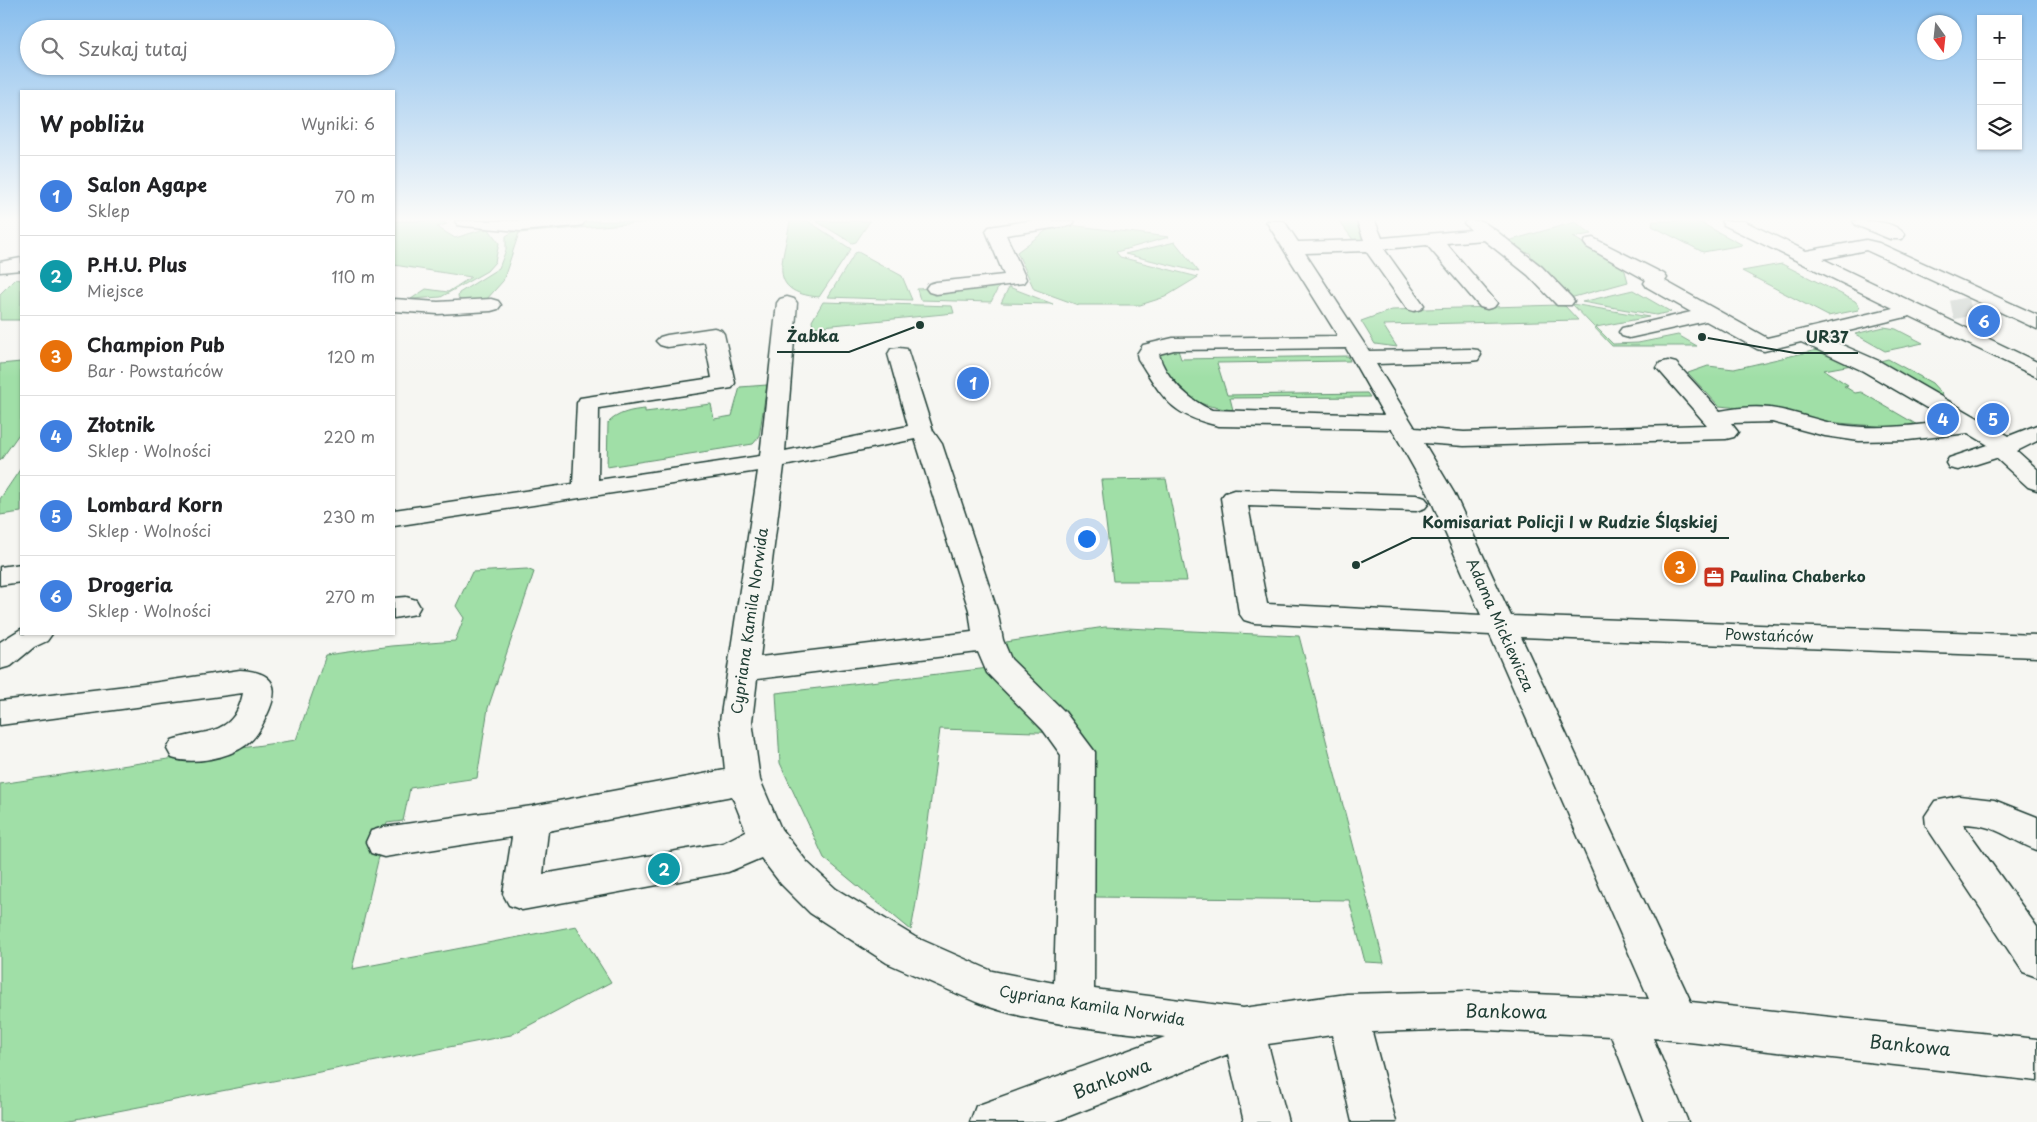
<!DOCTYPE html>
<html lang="pl">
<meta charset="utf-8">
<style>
:root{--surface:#fff;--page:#f2f2f2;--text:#202124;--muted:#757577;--line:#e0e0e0;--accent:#0b8043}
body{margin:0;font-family:"Playpen Sans",sans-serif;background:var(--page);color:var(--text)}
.controls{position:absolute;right:15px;top:15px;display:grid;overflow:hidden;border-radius:0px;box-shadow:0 1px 4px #0004}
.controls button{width:45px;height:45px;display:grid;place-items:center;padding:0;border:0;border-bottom:1px solid var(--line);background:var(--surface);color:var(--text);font:25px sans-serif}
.compass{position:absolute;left:1917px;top:15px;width:45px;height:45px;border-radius:50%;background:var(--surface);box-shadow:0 1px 4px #0004;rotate:165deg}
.you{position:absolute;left:1086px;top:538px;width:18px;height:18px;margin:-12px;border:4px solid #fff;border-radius:50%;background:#1a73e8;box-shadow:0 0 0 8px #1a73e833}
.badge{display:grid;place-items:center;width:32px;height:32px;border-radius:50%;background:var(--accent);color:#fff;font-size:16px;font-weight:700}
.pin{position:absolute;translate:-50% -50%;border:2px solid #fff;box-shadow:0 1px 5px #0006}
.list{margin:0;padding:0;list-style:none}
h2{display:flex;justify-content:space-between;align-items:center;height:65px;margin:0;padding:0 20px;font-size:21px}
h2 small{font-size:16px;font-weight:400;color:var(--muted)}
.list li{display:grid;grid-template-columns:32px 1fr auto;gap:15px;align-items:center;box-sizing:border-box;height:80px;padding:0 20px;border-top:1px solid var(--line)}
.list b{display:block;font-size:19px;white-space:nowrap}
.list p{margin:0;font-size:16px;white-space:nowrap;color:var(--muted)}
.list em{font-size:16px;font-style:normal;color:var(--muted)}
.icon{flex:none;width:28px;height:28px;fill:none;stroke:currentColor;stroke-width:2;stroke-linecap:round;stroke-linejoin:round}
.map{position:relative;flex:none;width:2037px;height:1122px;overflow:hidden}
.search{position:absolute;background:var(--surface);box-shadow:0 1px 4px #0004;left:20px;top:20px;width:375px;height:55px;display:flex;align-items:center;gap:12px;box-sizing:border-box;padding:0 18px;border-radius:28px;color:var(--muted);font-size:19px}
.panel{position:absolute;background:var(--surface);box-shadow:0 1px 4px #0004;left:20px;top:90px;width:375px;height:545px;border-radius:0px}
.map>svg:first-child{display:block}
</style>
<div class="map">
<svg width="2037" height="1122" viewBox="0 0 2037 1122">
<rect width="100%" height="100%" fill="#f6f6f2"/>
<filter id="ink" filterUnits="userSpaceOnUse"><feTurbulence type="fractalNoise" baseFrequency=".02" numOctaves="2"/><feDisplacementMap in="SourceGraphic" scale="10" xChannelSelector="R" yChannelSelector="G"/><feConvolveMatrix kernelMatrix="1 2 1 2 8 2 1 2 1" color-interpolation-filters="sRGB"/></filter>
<g filter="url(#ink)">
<g fill="#a0dfa7" stroke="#608e6e">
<polygon points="394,221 442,221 447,224 437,227 455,238 488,228 499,243 495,262 487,271 441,297 411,299 426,289 448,292 471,277 394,265"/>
<polygon points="595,221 661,221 519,233 503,281 486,300 461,302 458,297 459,293 499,268 506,250 506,236 516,230 527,227"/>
<path d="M 790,221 L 808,221 L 851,249 L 819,297 C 765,292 784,261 790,221 Z"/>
<polygon points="816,221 870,221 856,242 852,243"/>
<polygon points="1339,221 1359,221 1368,240 1354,241"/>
<polygon points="1653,221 1697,221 1743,245 1703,252 1652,226"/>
<polygon points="1575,222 1592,234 1573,237 1619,264 1625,271 1628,282 1570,298 1533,261 1530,253 1524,252 1518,254 1504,242"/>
<polygon points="1069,225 1169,237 1116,252 1120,257 1198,277 1165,297 1140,305 1078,305 1034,289 1017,252 1051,227"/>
<polygon points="1175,242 1199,272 1125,254"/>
<polygon points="858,252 902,276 912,300 828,297 855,253"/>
<polygon points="1782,264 1855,301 1860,307 1858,310 1828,316 1742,271"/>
<polygon points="15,279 21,280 21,320 0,320 0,294"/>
<polygon points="1000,284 991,302 920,300 917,289"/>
<polygon points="1009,287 1053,304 1001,303"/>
<polygon points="1633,290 1671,312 1656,315 1582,302"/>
<polygon points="823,302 952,306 954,313 813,327 812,321"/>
<polygon points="1572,304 1649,317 1596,327 1613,344 1638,343 1678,335 1697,346 1612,346"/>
<polygon points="1559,305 1565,306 1578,320 1383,325 1397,347 1375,344 1361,321 1392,310"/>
<polygon points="1884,327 1896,329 1923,343 1885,351 1855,334"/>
<path d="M 1173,350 L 1178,350 L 1181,359 L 1348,356 L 1350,361 L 1217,363 L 1227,395 L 1367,393 L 1370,397 L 1230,398 L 1233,410 C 1189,405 1178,394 1157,357 L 1162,353 Z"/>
<polygon points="1817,350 1857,364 1824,370 1848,385 1844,386 1855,393 1861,392 1919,426 1888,427 1826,422 1773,411 1719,406 1688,373 1708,366 1734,369"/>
<polygon points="1888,359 1932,383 1942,394 1939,398 1876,362"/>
<polygon points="21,362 21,431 0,461 0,364"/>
<path d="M 767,385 L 759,437 L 753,444 L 607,467 L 608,423 C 617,413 632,410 645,409 L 645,412 L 711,404 L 714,419 L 732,416 L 740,387 Z"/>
<polygon points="21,468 21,512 0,515 0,499"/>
<polygon points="1166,479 1187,581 1113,581 1101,480"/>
<polygon points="527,569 534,572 488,708 477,778 410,788 403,821 387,823 352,969 576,926 611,982 511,1035 61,1122 0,1122 0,784 296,740 326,655 391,646 455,641 464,618 456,606 472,572"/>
<path d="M 1105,627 L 1299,636 L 1384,963 L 1365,962 L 1349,900 L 1095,897 L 1080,744 L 1066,733 L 940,729 C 931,796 924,864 911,930 L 824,858 L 780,763 L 776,693 L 1006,666 L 1006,642 Z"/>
</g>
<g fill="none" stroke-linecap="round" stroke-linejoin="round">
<polyline stroke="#cbd1cc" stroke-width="19" stroke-dasharray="19 10" stroke-linecap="butt" points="1952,310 1981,304"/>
<g stroke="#1f3d34" stroke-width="3">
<g id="minor">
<polygon points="455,221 585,221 582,225 576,226 520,231 464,226 458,225"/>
<polygon points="1028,221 1075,221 1072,225 1066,226 1006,235 1026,279 1023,283 936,294 929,292 926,288 929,284 936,282 1004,275 986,231 989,227"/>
<path d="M 1266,221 L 1284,221 L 1298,242 L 1364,240 L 1357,221 L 1375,221 L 1382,238 L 1471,230 L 1464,223 L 1466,221 L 1482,221 L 1495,230 L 1542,267 L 1571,297 L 1574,301 L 1571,305 L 1557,305 L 1528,275 L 1484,240 L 1446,243 L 1497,303 L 1494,307 L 1487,309 L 1480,307 L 1427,245 L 1384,249 L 1424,305 L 1421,309 L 1414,311 L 1407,309 L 1366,251 L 1305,253 L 1369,351 L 1470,349 L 1478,350 L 1481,355 L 1478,360 L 1470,361 L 1376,364 L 1415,428 L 1464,432 L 1707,425 L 1657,368 L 1660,363 L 1668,361 L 1676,363 L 1720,411 C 1736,408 1753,406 1770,408 C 1794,411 1817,421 1841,425 C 1877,430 1913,426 1949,421 L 1863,371 L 1801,342 L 1764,351 L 1757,349 L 1706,321 L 1629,338 L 1622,336 L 1619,332 L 1622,328 L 1691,312 L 1647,287 L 1644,283 L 1646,280 L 1587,247 L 1584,243 L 1587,239 L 1593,238 L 1664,274 L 1667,278 L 1665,281 L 1767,338 L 1893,308 L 1724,225 L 1721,221 L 1744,221 L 1806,251 L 1866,240 L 1879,243 L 2037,315 L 2037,329 L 1866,250 L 1823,259 L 2037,362 L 2037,377 L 1910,316 L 1824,337 L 1879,361 L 2009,436 L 2037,425 L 2037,441 L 2017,451 L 2037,469 L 2037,490 L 2028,487 L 1996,458 L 1958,470 L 1949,468 L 1946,463 L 1949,458 L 1988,445 L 1968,433 L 1908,440 L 1859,441 L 1825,436 L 1772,422 L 1731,423 L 1738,432 L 1734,437 L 1726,439 L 1464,446 L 1424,443 L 1454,493 L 1511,616 L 2037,635 L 2037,657 L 1521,637 L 1691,1002 L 2037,1039 L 2037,1081 L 1653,1038 L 1688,1122 L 1644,1122 L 1611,1036 L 1468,1029 L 1372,1032 L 1396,1122 L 1352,1122 L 1332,1035 L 1268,1044 L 1288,1122 L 1244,1122 L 1228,1054 L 1054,1122 L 970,1122 L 976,1106 L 1165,1037 C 1106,1030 1031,1024 976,1002 L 887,963 L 810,913 L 781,884 L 761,858 L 728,872 L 522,910 L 509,905 L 503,894 L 512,837 L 384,857 L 371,853 L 366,842 L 371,831 L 384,827 L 532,806 L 725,770 L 720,721 L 758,471 L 394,526 L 394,510 L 573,484 L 577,403 L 580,398 L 712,378 L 705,342 L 667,347 L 660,345 L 656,341 L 660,337 L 667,335 L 714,328 L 721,330 L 724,334 L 735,383 L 732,388 L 599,408 L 598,480 L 760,456 L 777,303 L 780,299 L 787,297 L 794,299 L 797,303 L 785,451 L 908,426 L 888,354 L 891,349 L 899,348 L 907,349 L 933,431 L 942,444 L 997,610 L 1003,640 L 1011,659 L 1065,712 L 1095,752 L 1094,989 L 1243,1008 L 1347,994 L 1468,991 L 1649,999 L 1490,635 L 1254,623 L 1244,620 L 1239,613 L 1221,498 L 1225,493 L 1234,490 L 1416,495 L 1425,498 L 1429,503 L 1425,508 L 1416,511 L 1248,506 L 1267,604 L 1481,615 L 1428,493 L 1392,429 L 1219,426 C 1170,415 1164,399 1138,359 L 1137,354 L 1143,345 L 1173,338 L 1338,336 ZM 1346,348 L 1384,415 L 1212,410 C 1191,402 1164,377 1159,354 L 1174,350 ZM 915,439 L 969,610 L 972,632 L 760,657 L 784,466 ZM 978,652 L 987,673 L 1043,730 L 1061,755 L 1054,983 L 992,971 L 915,937 L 836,889 L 807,862 L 781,829 L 760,780 L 752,721 L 757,679 ZM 732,796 L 746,831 L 723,843 L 543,874 L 548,831 Z"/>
<path d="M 1853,221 C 1869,221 1895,220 1905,235 L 1902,239 L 1890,239 L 1856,225 Z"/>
<polygon points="21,258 21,270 0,272 0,262"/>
<polygon points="394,299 438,302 491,299 498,301 501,305 498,309 491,311 438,314 394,311"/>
<polygon points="21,564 21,582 0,585 0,567"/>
<polygon points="406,597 416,600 420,607 416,614 394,618 394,598"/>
<polygon points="21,629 21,634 52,634 47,641 34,647 11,666 0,669 0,642"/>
<path d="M 240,670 C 275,672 281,687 266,717 C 261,728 256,738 246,745 C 228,758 193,765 172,758 L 167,749 L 172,740 C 206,729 234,737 243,693 L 0,725 L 0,701 L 152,683 Z"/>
<path d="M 1959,796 L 1994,800 L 2037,817 L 2037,850 C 2007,839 1999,825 1963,824 L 2037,927 L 2037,977 L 2023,972 L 1926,826 L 1925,816 L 1935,801 Z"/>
</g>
</g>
<use href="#minor" fill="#f6f6f2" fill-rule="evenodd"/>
</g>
</g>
<linearGradient id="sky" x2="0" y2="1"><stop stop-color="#87bded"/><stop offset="0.58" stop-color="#fbfbf9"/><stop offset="1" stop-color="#fbfbf9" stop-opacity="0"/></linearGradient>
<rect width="2037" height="378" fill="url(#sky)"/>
<defs>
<g id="office-square" transform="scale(1.125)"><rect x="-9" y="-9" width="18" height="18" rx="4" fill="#c8321e" stroke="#f6f6f2"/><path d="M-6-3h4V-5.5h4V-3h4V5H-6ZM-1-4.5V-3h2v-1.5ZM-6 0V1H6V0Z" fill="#fff"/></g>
</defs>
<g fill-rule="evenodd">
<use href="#office-square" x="1714" y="577"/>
</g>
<g text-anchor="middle" stroke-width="4" stroke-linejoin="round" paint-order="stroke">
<g font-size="15" font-weight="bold" fill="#1f3d34" stroke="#f6f6f2" text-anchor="start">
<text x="1730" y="582">Paulina Chaberko</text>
</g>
<g font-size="15" fill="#1f3d34" stroke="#f6f6f2">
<text transform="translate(750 621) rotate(-82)" y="5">Cypriana Kamila Norwida</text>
<text transform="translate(1500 625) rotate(66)" y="5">Adama Mickiewicza</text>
<text transform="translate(1769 636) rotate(2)" y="5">Powstańców</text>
<text transform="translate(1092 1006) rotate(9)" y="5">Cypriana Kamila Norwida</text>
</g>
<g font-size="18" fill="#1f3d34" stroke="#f6f6f2">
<text transform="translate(1506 1012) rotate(1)" y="6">Bankowa</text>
<text transform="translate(1910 1046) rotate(6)" y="6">Bankowa</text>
<text transform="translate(1112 1079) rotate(-21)" y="6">Bankowa</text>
</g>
</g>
<path fill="none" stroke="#1f3d34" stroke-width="2" d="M920 325L849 352H777M1702 337L1795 353H1858M1356 565L1412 538H1729"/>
<g fill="#1f3d34" stroke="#f6f6f2" stroke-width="2">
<circle cx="920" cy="325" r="5"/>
<circle cx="1702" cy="337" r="5"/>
<circle cx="1356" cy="565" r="5"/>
</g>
<g font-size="16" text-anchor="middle" font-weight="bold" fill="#1f3d34" stroke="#f6f6f2" stroke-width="4" stroke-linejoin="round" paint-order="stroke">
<text x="813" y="342">Żabka</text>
<text x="1827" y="343">UR37</text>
<text x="1570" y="528">Komisariat Policji I w Rudzie Śląskiej</text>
</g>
</svg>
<div class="controls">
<button>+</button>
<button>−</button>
<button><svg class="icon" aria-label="layers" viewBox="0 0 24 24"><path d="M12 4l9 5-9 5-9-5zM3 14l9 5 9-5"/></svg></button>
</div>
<svg class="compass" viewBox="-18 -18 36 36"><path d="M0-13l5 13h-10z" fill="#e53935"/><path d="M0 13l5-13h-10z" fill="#757577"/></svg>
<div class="you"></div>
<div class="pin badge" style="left:973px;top:383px;background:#3f7fe0">1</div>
<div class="pin badge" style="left:664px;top:869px;background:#0f9aa8">2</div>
<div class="pin badge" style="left:1680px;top:567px;background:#e8710a">3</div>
<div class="pin badge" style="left:1943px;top:419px;background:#3f7fe0">4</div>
<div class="pin badge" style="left:1993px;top:419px;background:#3f7fe0">5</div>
<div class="pin badge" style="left:1984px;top:321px;background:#3f7fe0">6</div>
<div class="search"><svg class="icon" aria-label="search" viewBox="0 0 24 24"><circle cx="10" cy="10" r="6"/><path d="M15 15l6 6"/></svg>Szukaj tutaj</div>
<section class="panel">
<h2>W pobliżu<small>Wyniki: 6</small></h2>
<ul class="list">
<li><span class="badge" style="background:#3f7fe0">1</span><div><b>Salon Agape</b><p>Sklep</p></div><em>70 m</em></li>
<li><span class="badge" style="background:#0f9aa8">2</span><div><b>P.H.U. Plus</b><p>Miejsce</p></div><em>110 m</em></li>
<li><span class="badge" style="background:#e8710a">3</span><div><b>Champion Pub</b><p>Bar · Powstańców</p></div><em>120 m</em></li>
<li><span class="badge" style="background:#3f7fe0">4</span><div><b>Złotnik</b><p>Sklep · Wolności</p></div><em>220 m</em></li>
<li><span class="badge" style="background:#3f7fe0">5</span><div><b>Lombard Korn</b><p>Sklep · Wolności</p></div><em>230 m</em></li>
<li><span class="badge" style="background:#3f7fe0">6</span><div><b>Drogeria</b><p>Sklep · Wolności</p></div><em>270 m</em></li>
</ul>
</section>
</div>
